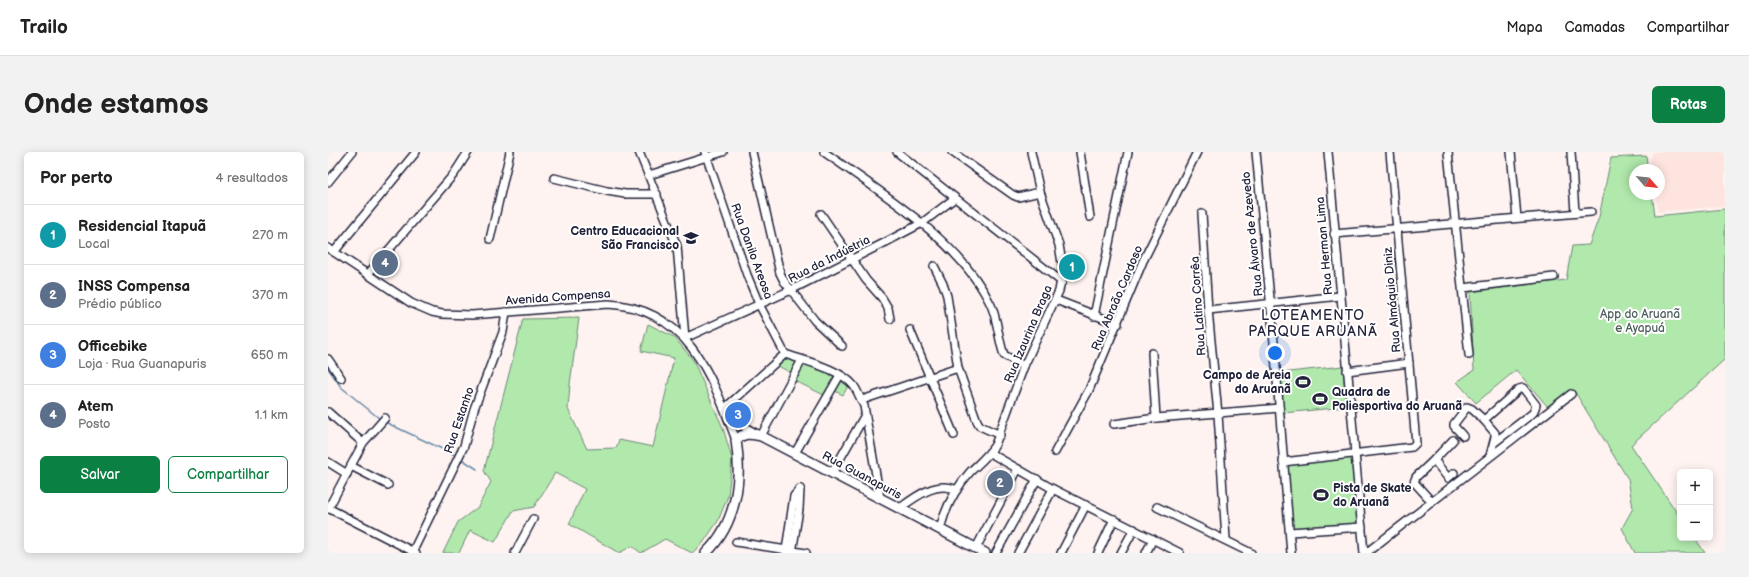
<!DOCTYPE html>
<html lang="pt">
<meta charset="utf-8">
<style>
:root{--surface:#fff;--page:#f2f2f2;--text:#222;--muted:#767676;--line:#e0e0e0;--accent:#0b8043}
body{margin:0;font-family:"Balsamiq Sans",sans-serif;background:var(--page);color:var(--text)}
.controls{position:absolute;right:12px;bottom:12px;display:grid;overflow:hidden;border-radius:6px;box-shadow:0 2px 10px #0003}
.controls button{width:36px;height:36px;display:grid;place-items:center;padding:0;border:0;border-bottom:1px solid var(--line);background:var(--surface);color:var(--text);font:20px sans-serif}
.compass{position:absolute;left:1301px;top:12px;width:36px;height:36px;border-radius:50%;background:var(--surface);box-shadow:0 2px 10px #0003;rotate:118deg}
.you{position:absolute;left:947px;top:201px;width:14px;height:14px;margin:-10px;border:3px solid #fff;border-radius:50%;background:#1a73e8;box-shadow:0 0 0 6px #1a73e833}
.badge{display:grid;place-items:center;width:26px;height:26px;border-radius:50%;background:var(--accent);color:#fff;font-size:13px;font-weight:700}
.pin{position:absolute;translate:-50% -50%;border:2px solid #fff;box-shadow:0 1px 4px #0006}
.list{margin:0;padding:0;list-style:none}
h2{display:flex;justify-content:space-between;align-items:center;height:52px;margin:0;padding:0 16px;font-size:17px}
h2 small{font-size:13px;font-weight:400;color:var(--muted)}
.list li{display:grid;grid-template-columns:26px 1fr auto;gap:12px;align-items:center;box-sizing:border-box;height:60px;padding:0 16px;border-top:1px solid var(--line)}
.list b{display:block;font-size:15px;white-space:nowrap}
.list p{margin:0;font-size:13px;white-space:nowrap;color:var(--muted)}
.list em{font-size:13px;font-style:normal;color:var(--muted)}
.actions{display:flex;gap:8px;padding:12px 16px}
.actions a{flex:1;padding:9px 0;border:1px solid var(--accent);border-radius:6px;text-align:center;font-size:14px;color:var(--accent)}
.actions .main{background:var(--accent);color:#fff}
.map{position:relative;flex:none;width:1397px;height:401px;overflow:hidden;border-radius:6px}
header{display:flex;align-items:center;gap:24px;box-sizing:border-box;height:56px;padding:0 20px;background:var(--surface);border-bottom:1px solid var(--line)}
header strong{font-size:19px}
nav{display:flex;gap:22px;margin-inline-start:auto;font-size:14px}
.intro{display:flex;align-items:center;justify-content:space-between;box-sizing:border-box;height:96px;padding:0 24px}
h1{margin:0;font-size:28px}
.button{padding:10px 18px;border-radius:6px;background:var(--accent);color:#fff;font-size:14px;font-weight:700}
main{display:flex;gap:24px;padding:0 24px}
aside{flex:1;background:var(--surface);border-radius:6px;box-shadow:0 2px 10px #0003}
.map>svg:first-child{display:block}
</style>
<header>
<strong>Trailo</strong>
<nav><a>Mapa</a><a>Camadas</a><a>Compartilhar</a></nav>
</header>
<div class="intro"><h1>Onde estamos</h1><a class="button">Rotas</a></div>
<main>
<aside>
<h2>Por perto<small>4 resultados</small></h2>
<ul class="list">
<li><span class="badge" style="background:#0f9aa8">1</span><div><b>Residencial Itapuã</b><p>Local</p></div><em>270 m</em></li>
<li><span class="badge" style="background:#5c6f8a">2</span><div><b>INSS Compensa</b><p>Prédio público</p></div><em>370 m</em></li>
<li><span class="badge" style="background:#3f7fe0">3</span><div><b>Officebike</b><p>Loja · Rua Guanapuris</p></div><em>650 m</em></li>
<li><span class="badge" style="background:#5c6f8a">4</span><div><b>Atem</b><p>Posto</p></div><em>1.1 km</em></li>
</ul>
<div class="actions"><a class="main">Salvar</a><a>Compartilhar</a></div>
</aside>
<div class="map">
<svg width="1397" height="401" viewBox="0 0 1397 401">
<rect width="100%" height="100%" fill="#fef3f0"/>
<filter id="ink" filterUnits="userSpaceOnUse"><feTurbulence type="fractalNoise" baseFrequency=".025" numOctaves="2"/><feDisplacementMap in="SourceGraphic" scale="8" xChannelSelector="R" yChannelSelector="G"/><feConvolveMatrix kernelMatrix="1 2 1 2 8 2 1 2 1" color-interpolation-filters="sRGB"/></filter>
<g filter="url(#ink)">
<polygon fill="#fde4de" points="1325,0 1397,0 1397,54 1330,60 1327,42 1331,42 1331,18 1323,18 1322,9"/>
<g fill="#b1e9ad" stroke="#6a8674">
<polygon points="1318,4 1320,18 1307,18 1307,42 1324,42 1327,64 1397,57 1397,207 1303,293 1352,365 1352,386 1367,386 1377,401 1307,401 1294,376 1305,356 1300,327 1247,240 1220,255 1188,218 1148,251 1129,230 1146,218 1142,140 1238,128 1244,94 1261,93 1271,65 1283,6"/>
<polygon points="251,166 242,232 240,257 259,297 288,296 291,288 325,295 346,206 313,199 320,172 346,185 365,208 395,276 404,307 400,344 390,369 375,391 364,401 337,387 313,401 304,394 291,401 241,372 257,337 227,321 206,355 185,359 167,390 142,378 131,401 115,401 130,370 150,355 163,330 156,319 195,167"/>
<polygon points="460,206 508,225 520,234 515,243 503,237 498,244 467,229 467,223 450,214"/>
<polygon points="1015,214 1018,255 955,261 952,221"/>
<polygon points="1025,305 1031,373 964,378 958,313"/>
</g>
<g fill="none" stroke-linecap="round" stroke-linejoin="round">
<g stroke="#688bab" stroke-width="1.5">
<polyline points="0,216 13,235 52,267"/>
<polyline points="57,270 129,304"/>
<polyline points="132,306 149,317"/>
</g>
<g stroke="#22223b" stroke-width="10">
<g id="minor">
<polyline points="311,0 349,94 357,186 463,138 558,90 594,71 627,46"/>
<path d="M 377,0 L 419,123 L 431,152 L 457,202 C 477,209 513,217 526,234 C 530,240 533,248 536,254 L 552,346"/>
<polyline points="424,0 452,121 456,129 487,169 514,194"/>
<path d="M 496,0 C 552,40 633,89 663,153 C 670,169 670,186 676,203 L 696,214"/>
<polyline points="569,0 734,130"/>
<polyline points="624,0 685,43 690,45 712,40"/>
<polyline points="752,0 762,65"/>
<polyline points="928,0 945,178 963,401"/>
<polyline points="1000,0 1036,401"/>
<polyline points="1120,0 1141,203"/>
<polyline points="1183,0 1189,66"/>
<polyline points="1243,0 1247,61"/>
<polyline points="321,23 395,0"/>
<polyline points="226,26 279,39 297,42 329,42"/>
<polyline points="0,30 24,0"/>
<polyline points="493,62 538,128 554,146 560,156 562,167"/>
<polyline points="874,62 880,158 890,262 898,387"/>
<polyline points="1006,82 1263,60"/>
<polyline points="162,87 182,0"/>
<path d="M 0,96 L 83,151 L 104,160 L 114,162 L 144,163 L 280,152 C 360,156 384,224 408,288"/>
<polyline points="6,100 88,0"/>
<polyline points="606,114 615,132 619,144 630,216 649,269 652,274 672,283"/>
<polyline points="40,122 126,22 140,0"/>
<polyline points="1135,136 1226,125"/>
<polyline points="728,148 790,172"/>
<polyline points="880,158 1012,144"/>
<polyline points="766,164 800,0"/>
<polyline points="582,178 626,283"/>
<polyline points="824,201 828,266"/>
<polyline points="0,207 13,226"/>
<polyline points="1019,219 1081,211"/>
<polyline points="534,248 630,216"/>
<polyline points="396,257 457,202"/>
<polyline points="0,260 35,291"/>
<polyline points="400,266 433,284 474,208"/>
<polyline points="786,272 828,266 951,256"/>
<polyline points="1135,284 1126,274 1126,272 1139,255 1144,257 1156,268"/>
<polyline points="727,300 761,238 815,109 869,0"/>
<polyline points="467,301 512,223"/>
<polyline points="662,301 725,337 852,401"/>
<polyline points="1162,304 1167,285 1167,281 1156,268 1191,237 1195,236 1208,253 1205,261 1167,290"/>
<polyline points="1106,308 1120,326 1126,321"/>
<polyline points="0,310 19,322"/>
<polyline points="955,310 1084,295 1088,291 1062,0"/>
<polyline points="23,314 60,333"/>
<polyline points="504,321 537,263"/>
<polyline points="1104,350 1086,330 1088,325 1106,308 1125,288"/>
<polyline points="829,355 923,401"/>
<polyline points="0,356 88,401"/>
<path d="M 572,356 C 587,345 609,328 629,338"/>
<polyline points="0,357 35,291 57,266"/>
<path d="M 612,377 C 617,357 628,336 642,320 C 651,311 660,304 667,293 L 696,214 L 731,139 L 735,117 L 731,93 L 712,40 L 703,0"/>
<polyline points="962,380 1034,375"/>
<polyline points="408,390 478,401"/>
<polyline points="648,396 690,317"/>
<polyline points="84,401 136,294 146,257 175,180 178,160"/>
<polyline points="187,401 205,367"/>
<polyline points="458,401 458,398 466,344 472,337"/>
<polyline points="464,401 471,357 472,337"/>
<polyline points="668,401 709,327"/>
<polyline points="690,401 725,337"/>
<polyline points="733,401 758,353"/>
<polyline points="770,401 786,367"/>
<polyline points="793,401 806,377"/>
<polyline points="818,401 825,387"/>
<polyline points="1038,401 1243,242"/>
</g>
</g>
<g stroke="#22223b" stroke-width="12">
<path id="major" d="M 378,401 C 409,371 414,327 408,288 C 416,280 423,282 433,284 L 657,401"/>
</g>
<use href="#minor" stroke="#fff" stroke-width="7"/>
<use href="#major" stroke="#fff" stroke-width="9"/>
</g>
</g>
<defs>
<g id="school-bare" transform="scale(1.2)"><path d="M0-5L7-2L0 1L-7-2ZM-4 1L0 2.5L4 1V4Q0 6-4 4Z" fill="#22223b" stroke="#fff" stroke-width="2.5" paint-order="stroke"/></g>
<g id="stadium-bare" transform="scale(1.2)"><path d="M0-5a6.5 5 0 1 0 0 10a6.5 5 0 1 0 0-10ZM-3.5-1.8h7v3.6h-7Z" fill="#22223b" stroke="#fff" stroke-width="2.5" paint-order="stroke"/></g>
</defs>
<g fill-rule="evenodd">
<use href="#school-bare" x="363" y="86"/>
<use href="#stadium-bare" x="975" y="230"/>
<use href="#stadium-bare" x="992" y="247"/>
<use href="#stadium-bare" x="993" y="343"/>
</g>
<g text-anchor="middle" stroke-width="4" stroke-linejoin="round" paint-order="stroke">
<g font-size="12" font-weight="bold" fill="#22223b" stroke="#fff" text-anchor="end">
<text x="351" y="83">Centro Educacional<tspan x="351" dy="14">São Francisco</tspan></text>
<text x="963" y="227">Campo de Areia<tspan x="963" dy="14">do Aruanã</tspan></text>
<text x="1004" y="244" text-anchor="start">Quadra de<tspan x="1004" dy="14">Poliesportiva do Aruanã</tspan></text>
<text x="1005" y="340" text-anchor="start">Pista de Skate<tspan x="1005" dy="14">do Aruanã</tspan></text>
</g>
<g font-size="12" fill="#22223b" stroke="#fff">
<text transform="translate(924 82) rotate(-96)" y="4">Rua Álvaro de Azevedo</text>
<text transform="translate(996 94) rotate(-95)" y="4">Rua Herman Lima</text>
<text transform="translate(424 99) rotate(70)" y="4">Rua Danilo Areosa</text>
<text transform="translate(501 107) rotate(-27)" y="4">Rua da Indústria</text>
<text transform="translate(230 145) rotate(-4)" y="4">Avenida Compensa</text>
<text transform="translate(789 146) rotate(-67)" y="4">Rua Abraão Cardoso</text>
<text transform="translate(1064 148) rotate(-95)" y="4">Rua Almáquio Diniz</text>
<text transform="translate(870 154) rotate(-94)" y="4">Rua Latino Corrêa</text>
<text transform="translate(700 182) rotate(-67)" y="4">Rua Izaurina Braga</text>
<text transform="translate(131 268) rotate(-71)" y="4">Rua Estanho</text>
<text transform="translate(534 323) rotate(28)" y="4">Rua Guanapuris</text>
</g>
<g font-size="12" fill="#4d5e5d" stroke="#fff">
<text x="1312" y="166">App do Aruanã<tspan x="1312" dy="14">e Ayapuá</tspan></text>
</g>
<g font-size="14" letter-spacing="1" fill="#22223b" stroke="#fff">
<text x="985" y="168">LOTEAMENTO<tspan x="985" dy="16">PARQUE ARUANÃ</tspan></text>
</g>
</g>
</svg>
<div class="controls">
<button>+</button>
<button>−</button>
</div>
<svg class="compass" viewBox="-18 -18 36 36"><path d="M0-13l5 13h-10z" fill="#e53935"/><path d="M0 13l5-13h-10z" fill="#767676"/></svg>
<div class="you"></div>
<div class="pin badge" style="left:744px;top:115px;background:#0f9aa8">1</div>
<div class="pin badge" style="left:672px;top:331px;background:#5c6f8a">2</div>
<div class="pin badge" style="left:410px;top:263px;background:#3f7fe0">3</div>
<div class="pin badge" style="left:57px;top:111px;background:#5c6f8a">4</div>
</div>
</main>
